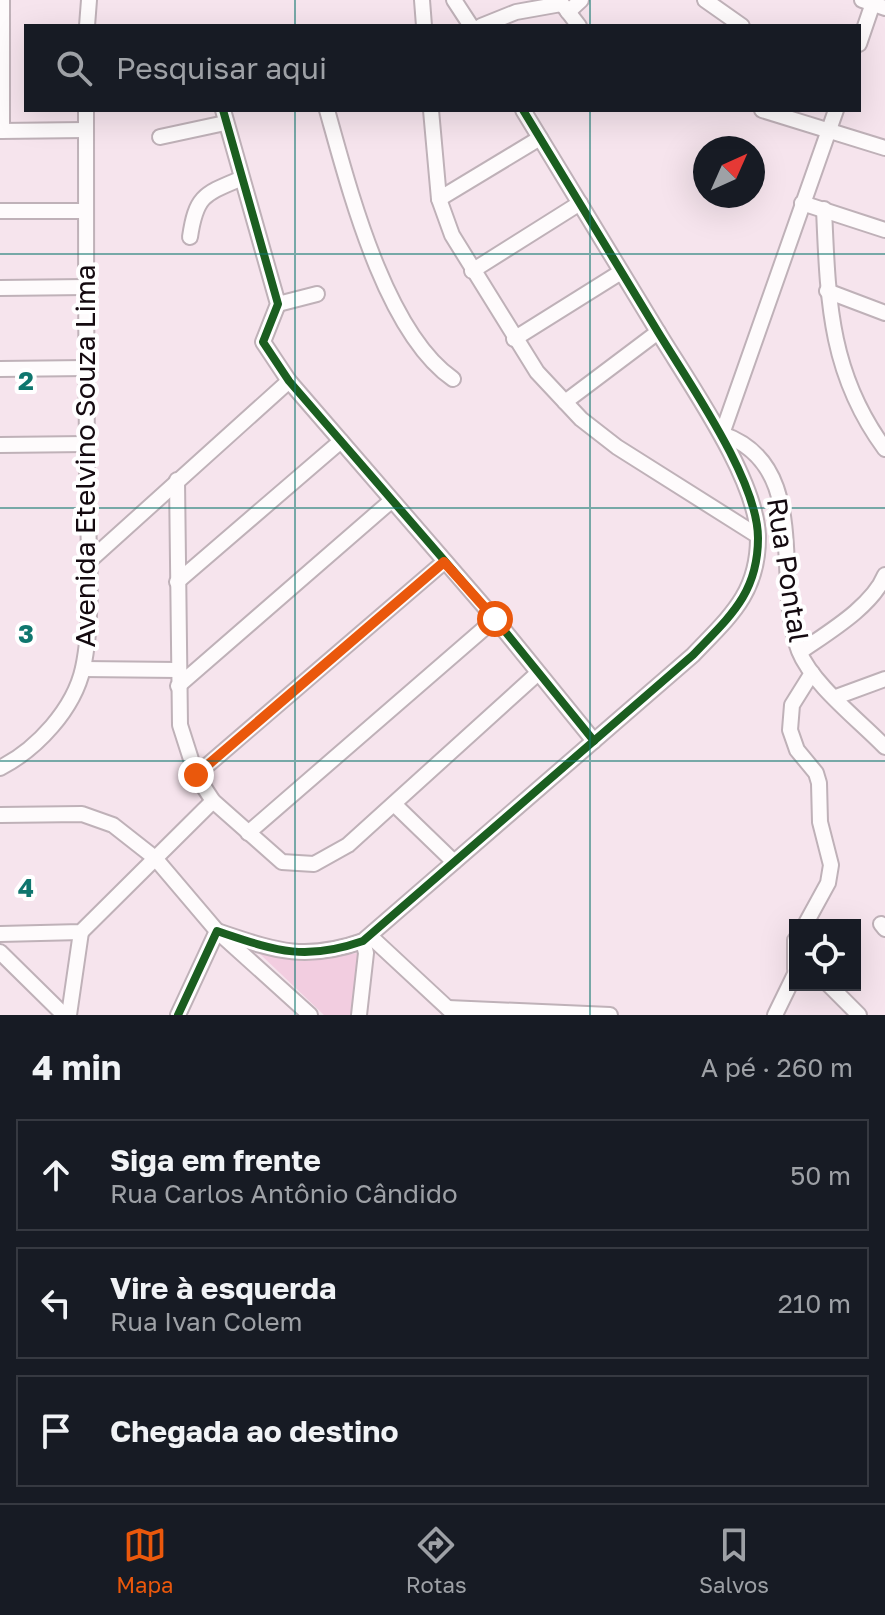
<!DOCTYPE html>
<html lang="pt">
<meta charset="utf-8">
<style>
:root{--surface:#171b24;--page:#20242c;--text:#f1f3f6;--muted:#9ea1a6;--line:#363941;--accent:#ea580c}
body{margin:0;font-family:"Golos Text",sans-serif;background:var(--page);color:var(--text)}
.controls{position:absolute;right:24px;bottom:24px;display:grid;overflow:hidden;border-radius:0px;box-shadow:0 8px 32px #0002}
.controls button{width:72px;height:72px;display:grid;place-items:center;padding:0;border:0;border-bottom:2px solid var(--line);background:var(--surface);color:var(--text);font:40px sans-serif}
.compass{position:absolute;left:693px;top:136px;width:72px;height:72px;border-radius:50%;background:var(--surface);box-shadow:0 8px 32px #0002;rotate:45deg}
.stop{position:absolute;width:24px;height:24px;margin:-18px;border:6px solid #ea580c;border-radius:50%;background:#fff}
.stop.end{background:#ea580c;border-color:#fff;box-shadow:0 2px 8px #0008}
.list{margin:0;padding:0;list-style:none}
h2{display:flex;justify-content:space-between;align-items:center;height:104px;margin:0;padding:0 32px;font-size:34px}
h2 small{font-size:26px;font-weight:400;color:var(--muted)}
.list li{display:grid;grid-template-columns:52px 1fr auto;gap:24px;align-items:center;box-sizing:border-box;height:112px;margin:0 16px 16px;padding:0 16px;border:2px solid var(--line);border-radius:0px}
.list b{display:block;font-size:30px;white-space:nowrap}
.list p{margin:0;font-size:26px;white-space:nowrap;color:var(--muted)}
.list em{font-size:26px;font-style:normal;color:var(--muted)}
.icon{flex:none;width:44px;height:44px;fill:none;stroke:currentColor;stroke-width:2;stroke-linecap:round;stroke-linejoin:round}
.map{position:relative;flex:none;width:885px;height:1015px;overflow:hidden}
.search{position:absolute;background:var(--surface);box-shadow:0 8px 32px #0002;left:24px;right:24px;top:24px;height:88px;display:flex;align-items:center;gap:20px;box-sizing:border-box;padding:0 28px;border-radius:0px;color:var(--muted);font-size:30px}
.sheet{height:488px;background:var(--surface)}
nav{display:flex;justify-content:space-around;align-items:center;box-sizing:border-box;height:112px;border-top:2px solid var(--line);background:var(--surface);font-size:22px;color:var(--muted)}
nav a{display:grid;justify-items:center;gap:4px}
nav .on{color:var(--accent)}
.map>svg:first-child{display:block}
</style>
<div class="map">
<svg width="885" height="1015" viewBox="0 0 885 1015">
<rect width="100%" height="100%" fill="#f6e4ed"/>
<polygon fill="#f2cde0" points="364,952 354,1015 324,1015 259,953 303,961"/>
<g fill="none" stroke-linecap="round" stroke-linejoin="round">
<g stroke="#bfb1b8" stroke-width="18">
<g id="minor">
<polyline points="422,0 424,26"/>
<polyline points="454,0 471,26"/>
<polyline points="559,0 579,26"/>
<polyline points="705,0 742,26"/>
<polyline points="862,0 885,8"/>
<polyline points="568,12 581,0"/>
<polyline points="87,26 89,0"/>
<polyline points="481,26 516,12 561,4"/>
<polyline points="859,44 874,0"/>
<polyline points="223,110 278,304 263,342 289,381 495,619 594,741"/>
<path d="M 327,110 C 349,188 385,332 453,379"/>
<polyline points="431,110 439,199 452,235 537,372 581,419 617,447 758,536"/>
<polyline points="762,110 885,148"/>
<polyline points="0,131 86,130"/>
<polyline points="2,131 2,0"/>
<polyline points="160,137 225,123"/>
<polyline points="439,199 540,138"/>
<polyline points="802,203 885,230"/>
<path d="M 824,209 C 828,300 829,373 885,449"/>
<polyline points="0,211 86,211"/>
<path d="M 190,237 C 196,196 204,194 240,179"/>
<polyline points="472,271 580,203"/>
<polyline points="0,288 86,287"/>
<polyline points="827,291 885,313"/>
<polyline points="278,304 317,294"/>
<polyline points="514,339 621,272"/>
<polyline points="0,369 86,368"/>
<polyline points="565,402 658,332"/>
<path d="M 722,434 C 813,465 772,580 799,651 C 812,684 860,721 885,747"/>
<polyline points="722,434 836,110"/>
<polyline points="0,445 86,444"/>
<polyline points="177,480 180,725 196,775 213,801 282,862 314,864 348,845 538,673"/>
<polyline points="87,563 289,381"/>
<polyline points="177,582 341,441"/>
<path d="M 800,652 C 827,633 872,607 885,575"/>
<polyline points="83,669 178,670"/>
<polyline points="178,686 391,501"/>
<polyline points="836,697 885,679"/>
<path d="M 0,768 C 37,749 74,709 83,668 C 95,612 87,533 87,474 C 86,353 86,231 86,110"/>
<polyline points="196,775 444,562"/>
<polyline points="394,804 454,862"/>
<polyline points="0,815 82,814 113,825 155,858 217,931 310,1015"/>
<polyline points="248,833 495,619"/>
<polyline points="881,924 885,929"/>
<polyline points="805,925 828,883 831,865 820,822 819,783 816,773 797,750 790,730 792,705 812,673"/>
<polyline points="0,934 81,932 213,801"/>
<polyline points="370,936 454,1014"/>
<polyline points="795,940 795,969"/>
<polyline points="0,952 64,1015"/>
<polyline points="829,985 859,1015"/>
<polyline points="448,1008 610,1015"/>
<polyline points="69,1015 81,932"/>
<path d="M 178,1015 L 217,931 C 274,950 303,962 363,941 L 693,655 C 729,617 758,594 758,538 C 758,479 686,379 655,327 C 611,255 567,182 523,110"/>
<polyline points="359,1015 366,953 363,941"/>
<polyline points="775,1015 795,974"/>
</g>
</g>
<use href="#minor" stroke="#fefbfc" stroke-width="14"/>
<g stroke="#fff" stroke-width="13">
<g id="cycleway">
<polyline points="223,110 278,304 263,342 289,381 495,619 594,741"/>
<path d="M 178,1015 L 217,931 C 274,950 303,962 363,941 L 693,655 C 729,617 758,594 758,538 C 758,479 686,379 655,327 C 611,255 567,182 523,110"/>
</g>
</g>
<use href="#cycleway" stroke="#1b5e20" stroke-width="8"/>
</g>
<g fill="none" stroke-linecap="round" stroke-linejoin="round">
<polyline stroke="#ea580c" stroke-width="10" points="196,775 444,562 495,619"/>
</g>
<path fill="none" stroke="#0f766e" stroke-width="2" stroke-opacity="0.55" d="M 295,0 L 295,26M 590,0 L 590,26M 295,110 L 295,1015M 590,110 L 590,1015M 0,254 L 885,254M 0,508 L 885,508M 0,761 L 885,761"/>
<g text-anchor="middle" stroke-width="8" stroke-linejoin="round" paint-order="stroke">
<g font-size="28" fill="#140a10" stroke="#fff">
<text transform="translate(85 456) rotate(-90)" y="10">Avenida Etelvino Souza Lima</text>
<text transform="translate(788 570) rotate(81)" y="10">Rua Pontal</text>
</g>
</g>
<g font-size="26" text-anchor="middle" font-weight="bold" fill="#0f766e" stroke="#fff" stroke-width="8" stroke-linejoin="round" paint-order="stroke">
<text x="26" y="390">2</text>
<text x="26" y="643">3</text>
<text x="26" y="897">4</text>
</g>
</svg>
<div class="controls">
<button><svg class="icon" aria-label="locate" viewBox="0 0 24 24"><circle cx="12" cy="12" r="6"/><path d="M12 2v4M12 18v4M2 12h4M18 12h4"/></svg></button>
</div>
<svg class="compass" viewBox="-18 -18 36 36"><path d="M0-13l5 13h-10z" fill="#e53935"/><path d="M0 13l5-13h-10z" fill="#9ea1a6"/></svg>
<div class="stop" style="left:495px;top:619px"></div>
<div class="stop end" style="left:196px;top:775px"></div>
<div class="search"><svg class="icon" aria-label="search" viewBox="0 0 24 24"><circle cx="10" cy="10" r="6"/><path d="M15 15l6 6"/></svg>Pesquisar aqui</div>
</div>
<section class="sheet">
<h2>4 min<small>A pé · 260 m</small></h2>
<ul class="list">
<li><svg class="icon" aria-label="ahead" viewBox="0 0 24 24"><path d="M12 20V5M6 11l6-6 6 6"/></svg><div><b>Siga em frente</b><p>Rua Carlos Antônio Cândido</p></div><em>50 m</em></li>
<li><svg class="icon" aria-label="left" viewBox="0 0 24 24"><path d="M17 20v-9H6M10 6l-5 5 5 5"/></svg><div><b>Vire à esquerda</b><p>Rua Ivan Colem</p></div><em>210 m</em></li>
<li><svg class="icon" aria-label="arrive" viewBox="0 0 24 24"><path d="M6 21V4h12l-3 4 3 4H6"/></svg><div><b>Chegada ao destino</b></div></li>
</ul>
</section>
<nav>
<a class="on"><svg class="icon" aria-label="map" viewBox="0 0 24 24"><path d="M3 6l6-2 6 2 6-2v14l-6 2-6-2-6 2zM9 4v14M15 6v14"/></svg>Mapa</a>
<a><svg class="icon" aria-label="directions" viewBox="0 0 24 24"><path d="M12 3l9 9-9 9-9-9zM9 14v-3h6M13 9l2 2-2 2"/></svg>Rotas</a>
<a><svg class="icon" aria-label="saved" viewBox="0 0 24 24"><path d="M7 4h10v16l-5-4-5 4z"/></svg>Salvos</a>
</nav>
